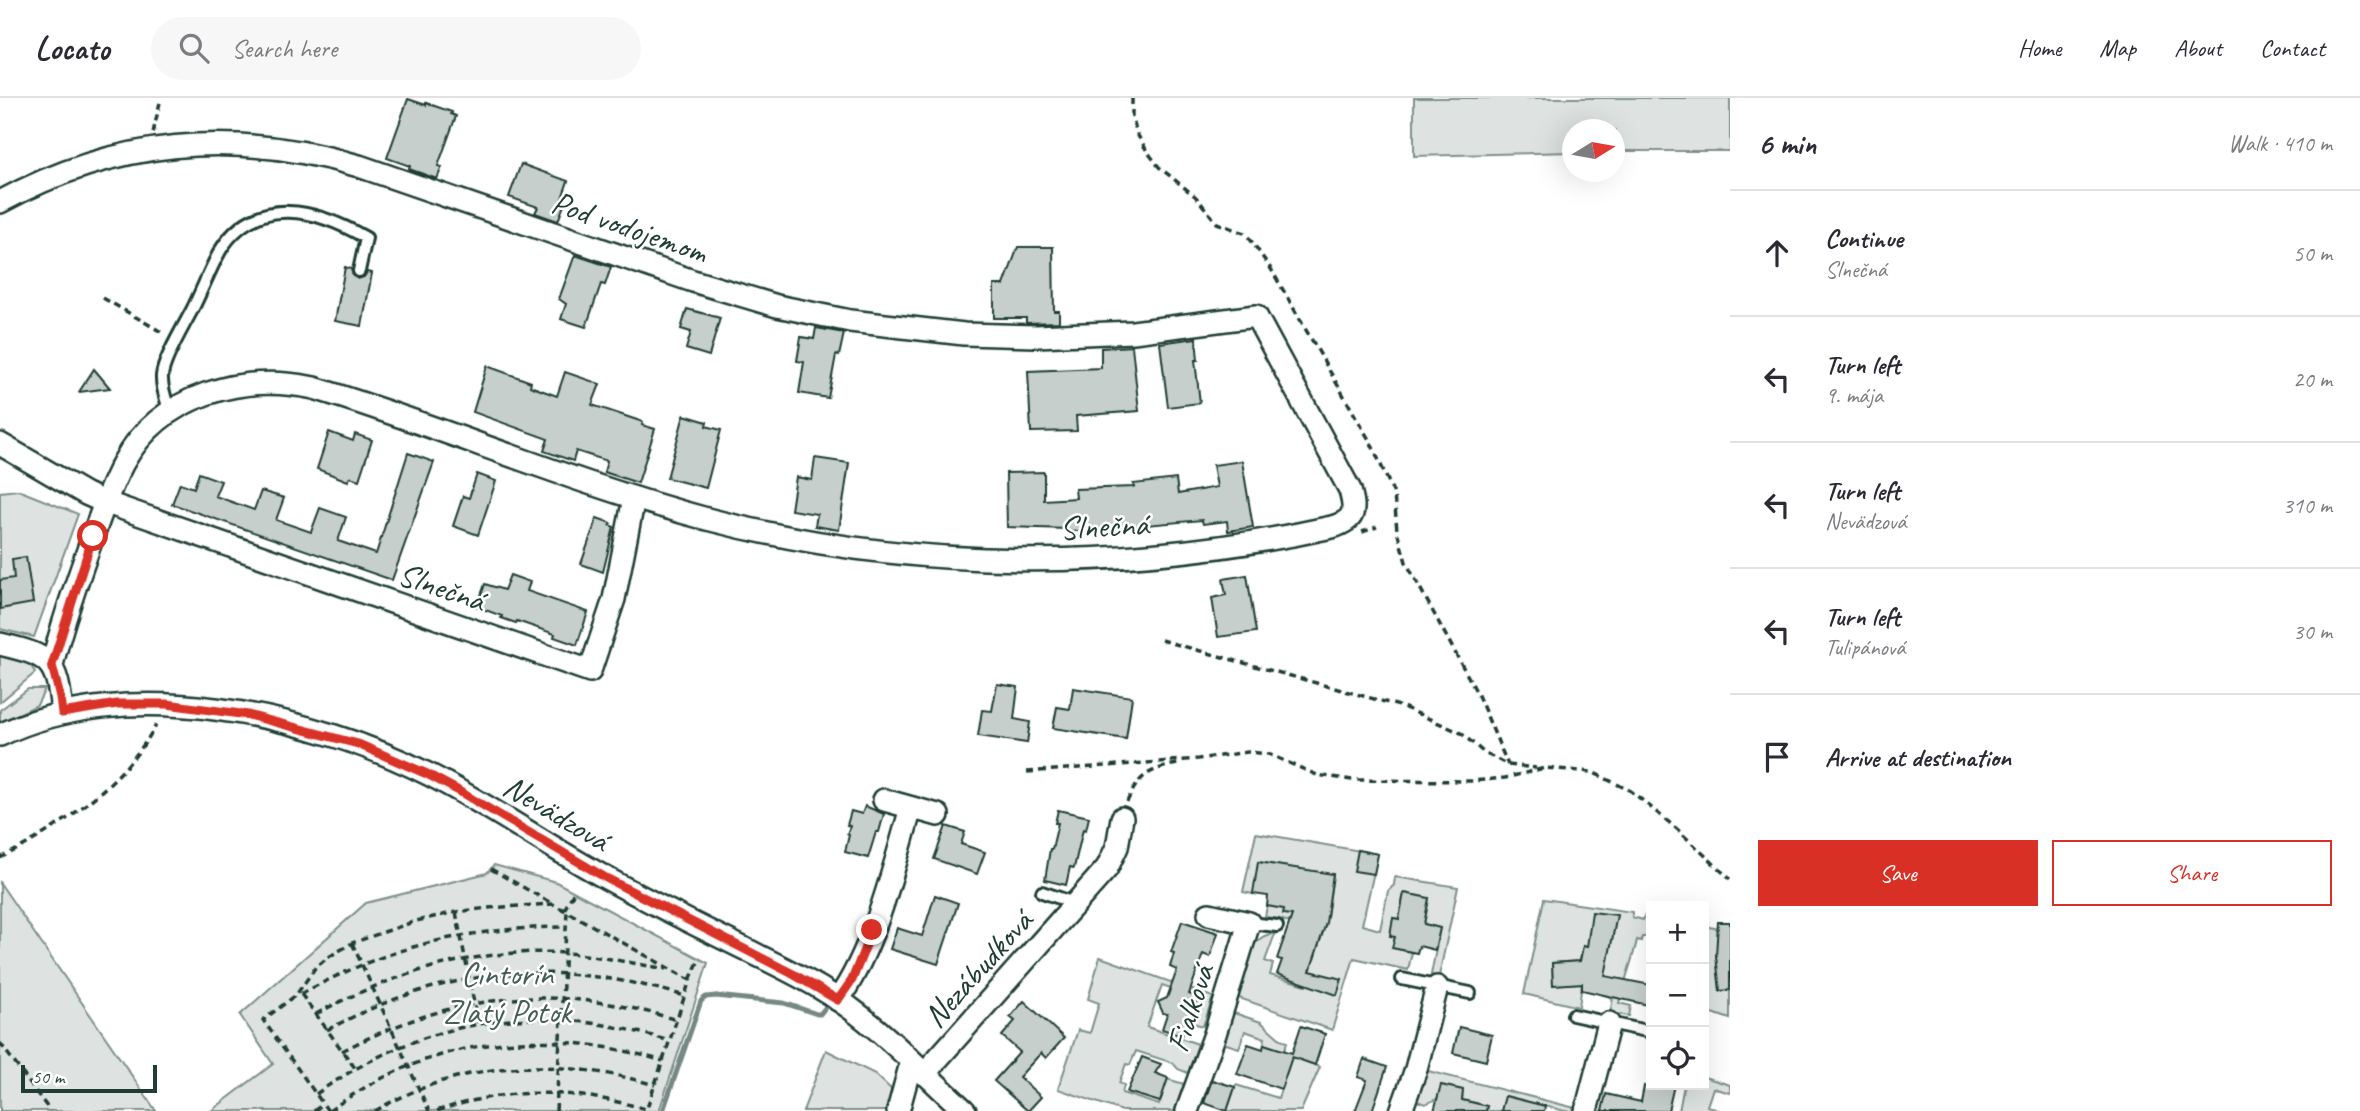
<!DOCTYPE html>
<meta charset="utf-8">
<style>
:root{--surface:#fff;--page:#f7f7f7;--text:#2b2b33;--muted:#7c7c81;--line:#e1e1e2;--accent:#d93025}
body{margin:0;font-family:Caveat,sans-serif;background:var(--page);color:var(--text)}
.controls{position:absolute;right:21px;bottom:21px;display:grid;overflow:hidden;border-radius:0px;box-shadow:0 7px 28px #0002}
.controls button{width:63px;height:63px;display:grid;place-items:center;padding:0;border:0;border-bottom:2px solid var(--line);background:var(--surface);color:var(--text);font:35px sans-serif}
.compass{position:absolute;left:1562px;top:21px;width:63px;height:63px;border-radius:50%;background:var(--surface);box-shadow:0 7px 28px #0002;rotate:79deg}
.scale{position:absolute;left:21px;bottom:18px;width:136px;box-sizing:border-box;padding-left:7px;border:4px solid #1f3d34;border-top:0;font-size:19px;line-height:24px;white-space:nowrap;color:#1f3d34;-webkit-text-stroke:5px #fff;paint-order:stroke}
.stop{position:absolute;width:21px;height:21px;margin:-16px;border:5px solid #d93025;border-radius:50%;background:#fff}
.stop.end{background:#d93025;border-color:#fff;box-shadow:0 2px 7px #0008}
.list{margin:0;padding:0;list-style:none}
h2{display:flex;justify-content:space-between;align-items:center;height:91px;margin:0;padding:0 28px;font-size:30px}
h2 small{font-size:23px;font-weight:400;color:var(--muted)}
.list li{display:grid;grid-template-columns:46px 1fr auto;gap:21px;align-items:center;box-sizing:border-box;height:126px;padding:0 28px;border-top:2px solid var(--line)}
.list b{display:block;font-size:26px;white-space:nowrap}
.list p{margin:0;font-size:23px;white-space:nowrap;color:var(--muted)}
.list em{font-size:23px;font-style:normal;color:var(--muted)}
.actions{display:flex;gap:14px;padding:21px 28px}
.actions a{flex:1;padding:16px 0;border:2px solid var(--accent);border-radius:0px;text-align:center;font-size:24px;color:var(--accent)}
.actions .main{background:var(--accent);color:#fff}
.icon{flex:none;width:38px;height:38px;fill:none;stroke:currentColor;stroke-width:2;stroke-linecap:round;stroke-linejoin:round}
.map{position:relative;flex:none;width:1730px;height:1013px;overflow:hidden}
header{display:flex;align-items:center;gap:42px;box-sizing:border-box;height:98px;padding:0 35px;background:var(--surface);border-bottom:2px solid var(--line)}
header strong{font-size:33px}
nav{display:flex;gap:38px;margin-inline-start:auto;font-size:24px}
.search{width:490px;height:63px;background:var(--page);display:flex;align-items:center;gap:18px;box-sizing:border-box;padding:0 24px;border-radius:38px;color:var(--muted);font-size:26px}
main{display:flex}
aside{flex:1;background:var(--surface)}
.map>svg:first-child{display:block}
</style>
<header>
<strong>Locato</strong>
<div class="search"><svg class="icon" aria-label="search" viewBox="0 0 24 24"><circle cx="10" cy="10" r="6"/><path d="M15 15l6 6"/></svg>Search here</div>
<nav><a>Home</a><a>Map</a><a>About</a><a>Contact</a></nav>
</header>
<main>
<div class="map">
<svg width="1730" height="1013" viewBox="0 0 1730 1013">
<rect width="100%" height="100%" fill="#fff"/>
<filter id="ink" filterUnits="userSpaceOnUse"><feTurbulence type="fractalNoise" baseFrequency=".0143" numOctaves="2"/><feDisplacementMap in="SourceGraphic" scale="14" xChannelSelector="R" yChannelSelector="G"/><feConvolveMatrix kernelMatrix="1 2 1 2 8 2 1 2 1" color-interpolation-filters="sRGB"/></filter>
<g filter="url(#ink)">
<g fill="#dee3e2" stroke="#7e908b" stroke-width="2">
<polygon points="1414,0 1730,0 1730,53 1615,53 1615,32 1573,32 1572,54 1414,58"/>
<polygon points="18,392 78,416 34,539 0,531 0,394"/>
<path d="M 0,556 C 13,560 30,561 35,575 L 0,604 Z"/>
<polygon points="28,591 45,591 37,607 0,625 0,612"/>
<path d="M 1256,735 L 1378,756 L 1362,827 L 1380,832 L 1388,793 L 1394,787 L 1395,779 L 1458,789 L 1439,878 L 1431,877 L 1440,830 L 1424,826 L 1429,800 L 1404,795 L 1399,821 L 1393,820 L 1390,837 L 1395,839 L 1392,850 L 1412,854 L 1408,872 L 1354,860 L 1332,932 L 1236,899 C 1243,878 1248,834 1275,836 L 1265,863 L 1273,866 L 1270,877 L 1306,887 L 1322,836 L 1280,821 L 1265,819 L 1267,808 L 1284,811 L 1284,816 L 1313,821 L 1327,818 L 1333,777 L 1259,764 L 1253,796 L 1243,794 Z"/>
<polygon points="494,767 556,784 708,865 659,1013 211,1013 273,966 240,917 366,805 487,775"/>
<polygon points="0,785 156,1013 0,1013"/>
<path d="M 1544,801 L 1632,814 L 1632,819 L 1643,822 L 1645,817 L 1651,819 L 1651,830 L 1648,830 L 1646,839 L 1642,839 L 1641,843 L 1637,842 C 1632,865 1624,883 1619,905 L 1631,908 L 1629,918 L 1610,915 L 1613,900 L 1601,896 L 1609,853 L 1583,848 L 1580,863 L 1552,865 L 1553,887 L 1582,885 L 1579,909 L 1524,896 Z"/>
<polygon points="1704,828 1730,833 1730,921 1704,912"/>
<polygon points="1100,859 1213,899 1203,928 1189,924 1198,899 1162,887 1147,929 1198,946 1188,975 1178,971 1173,965 1136,953 1130,967 1126,966 1119,985 1124,987 1122,995 1159,1007 1167,981 1184,986 1175,1013 1122,1013 1058,991 1078,932 1090,935 1099,905 1088,901"/>
<polygon points="1231,914 1261,924 1279,940 1287,944 1284,953 1264,946 1265,940 1245,933 1239,950 1220,944"/>
<polygon points="826,952 875,976 892,992 887,1013 803,1013"/>
<polygon points="1294,953 1301,962 1320,969 1301,1013 1227,1013 1236,987 1278,1000"/>
<polygon points="1428,973 1575,1010 1574,1013 1565,1013 1506,998 1501,1013 1475,1013 1477,1005 1462,1002 1463,992 1441,987 1437,1001 1425,1006 1417,1003"/>
<polygon points="1704,979 1730,987 1730,995 1713,990 1707,1008 1720,1013 1679,1013 1684,987 1704,987"/>
</g>
<g fill="none" stroke-linecap="round" stroke-linejoin="round">
<polyline stroke="#758883" stroke-width="5" points="663,1013 701,903 706,899 716,898 784,905 817,916 820,916 828,906"/>
</g>
<g fill="#c7cfcc" stroke="#1f3d34" stroke-width="2">
<polygon points="408,1 426,7 426,5 452,14 451,16 456,18 438,68 442,69 437,81 409,71 410,68 387,60"/>
<polygon points="521,66 568,83 560,106 564,107 558,123 535,115 538,109 509,99"/>
<polygon points="1018,149 1053,149 1054,213 1059,213 1059,224 1026,225 1026,220 994,220 994,187 1004,187"/>
<polygon points="575,157 611,169 605,187 601,186 586,229 561,221 566,206 559,201"/>
<polygon points="345,169 351,171 353,178 358,181 364,179 367,174 372,175 362,228 335,223"/>
<polygon points="687,211 720,220 709,258 686,251 691,234 681,231"/>
<polygon points="816,230 844,235 839,258 836,257 828,300 799,295 804,264 797,263 801,239 814,241"/>
<polygon points="1196,240 1198,262 1195,262 1200,305 1168,309 1160,245"/>
<polygon points="1132,248 1139,313 1076,318 1077,333 1031,334 1028,273 1101,270 1101,250"/>
<polygon points="487,268 531,284 530,288 557,298 565,274 600,286 592,307 643,324 642,327 655,331 638,385 604,374 607,363 576,353 573,363 544,353 548,341 473,314"/>
<polygon points="94,271 110,290 79,294"/>
<polygon points="684,317 707,324 706,328 721,332 706,390 667,380"/>
<polygon points="329,334 353,343 355,336 372,342 359,382 350,379 348,383 317,371"/>
<polygon points="408,355 434,364 392,482 172,406 180,385 194,390 199,375 221,383 215,398 254,412 261,393 284,400 276,422 311,434 320,410 346,419 338,443 376,456"/>
<polygon points="815,360 849,365 839,432 815,428 817,416 791,412 796,379 812,382"/>
<polygon points="1242,363 1253,429 1228,433 1227,423 1203,426 1202,422 1067,434 1067,431 1007,429 1006,375 1044,374 1044,402 1076,400 1075,391 1134,389 1133,386 1176,381 1178,396 1217,389 1213,367"/>
<polygon points="477,376 496,383 478,437 453,428 463,398 469,400"/>
<polygon points="597,420 611,425 610,427 614,429 603,474 581,466"/>
<polygon points="26,459 33,505 0,511 0,482 14,480 12,461"/>
<polygon points="510,477 530,484 527,493 588,514 577,547 554,539 555,536 517,523 516,525 501,520 502,518 477,509 485,486 504,492"/>
<polygon points="1247,477 1256,534 1218,539 1212,500 1226,497 1223,481"/>
<polygon points="997,586 1018,589 1014,621 1030,624 1027,645 978,638 982,612 992,613"/>
<polygon points="1073,590 1132,599 1126,641 1053,630 1057,609 1070,611"/>
<polygon points="865,708 884,716 879,734 876,734 868,760 845,754 849,737 847,736 850,728 847,727 851,713 862,716"/>
<polygon points="1058,712 1089,719 1086,732 1083,731 1074,770 1070,769 1066,787 1045,782 1050,751 1052,751 1058,725 1055,725"/>
<polygon points="946,728 965,734 961,746 985,754 977,776 934,761"/>
<polygon points="1358,752 1378,756 1374,776 1354,773"/>
<polygon points="1258,764 1333,776 1326,825 1310,873 1342,881 1337,897 1277,876 1282,862 1277,861 1292,817 1283,816 1284,811 1267,808 1268,798 1253,796"/>
<polygon points="1404,795 1429,800 1424,826 1440,830 1435,852 1419,848 1417,855 1392,850 1395,839 1390,838 1393,820 1399,821"/>
<polygon points="935,797 958,805 938,866 890,851 897,830 922,838"/>
<polygon points="1592,814 1617,817 1605,878 1651,887 1651,902 1649,901 1648,907 1582,892 1582,885 1553,887 1552,865 1580,863 1583,848 1587,849"/>
<polygon points="1182,823 1218,835 1210,859 1203,856 1189,896 1198,899 1182,938 1162,931 1167,916 1163,915 1158,904 1167,900 1177,872 1170,869 1174,855 1171,854"/>
<polygon points="1718,824 1730,824 1730,892 1720,893 1716,858"/>
<polygon points="1024,903 1064,940 1046,960 1041,955 1019,979 1041,999 1028,1013 994,983 1020,954 1002,938 1015,923 1010,919"/>
<polygon points="1301,928 1325,936 1315,967 1292,959 1281,991 1237,976 1248,946 1263,951 1264,946 1292,955"/>
<polygon points="1459,929 1492,937 1486,963 1453,955"/>
<polygon points="1142,959 1161,966 1155,975 1168,980 1160,1004 1127,994"/>
<polygon points="1364,961 1387,969 1372,1013 1355,1013 1367,982 1358,979"/>
<polygon points="1212,982 1235,989 1227,1013 1204,1005"/>
<polygon points="1441,987 1463,992 1462,1002 1487,1008 1486,1013 1434,1013"/>
<polygon points="1652,987 1674,987 1668,1013 1602,1013 1606,996 1641,1004 1644,988 1651,990"/>
<polygon points="1505,998 1545,1008 1544,1013 1501,1013"/>
</g>
<g fill="none" stroke-linecap="round" stroke-linejoin="round">
<g stroke="#1f3d34" stroke-width="16">
<g id="lane">
<path d="M 170,315 C 167,304 161,290 162,278 C 163,262 185,226 193,210 C 202,192 210,171 220,153 C 256,94 318,112 366,140 L 359,173"/>
<polyline points="1042,794 1077,806"/>
<polyline points="1249,825 1277,828"/>
<polyline points="1402,881 1470,895"/>
<polyline points="1573,917 1651,934"/>
</g>
</g>
<g stroke="#1f3d34" stroke-width="26">
<g id="street">
<path d="M 0,104 C 116,41 233,31 359,68 L 693,183 L 777,208 L 850,223 L 964,236 L 1036,238 L 1133,234 L 1256,218 L 1350,392 C 1356,414 1355,422 1332,429 C 1127,474 911,474 707,421 C 574,386 446,330 314,290 C 242,275 161,296 123,365 C 108,393 98,424 87,455 C 74,492 61,529 52,567"/>
<polyline points="0,346 86,396 104,404 590,573 614,501 634,400"/>
<path d="M 0,546 C 51,558 57,562 62,615"/>
<path d="M 0,637 C 126,576 310,616 430,677 C 491,708 547,748 608,781 C 652,805 698,828 743,850 C 769,863 795,875 820,890 C 874,922 919,971 965,1013"/>
<polyline points="884,702 938,717"/>
<path d="M 838,902 C 875,849 893,772 911,710"/>
<polyline points="924,976 1107,770 1117,749 1122,720"/>
<polyline points="898,1013 911,965"/>
<polyline points="1187,1013 1215,936 1249,825 1209,816"/>
<polyline points="1401,1013 1416,971 1437,889"/>
<polyline points="1586,1013 1609,925"/>
</g>
</g>
<g stroke="#1f3d34" stroke-width="3.5" stroke-dasharray="7 5" stroke-linecap="butt">
<polyline points="1132,0 1132,18 1137,36 1147,53 1159,69 1196,99 1217,125 1244,135 1250,141 1271,171 1371,345 1394,396 1397,433 1406,464 1477,595 1508,667"/>
<polyline points="153,35 161,0"/>
<polyline points="103,200 165,236"/>
<polyline points="1362,434 1377,429"/>
<polyline points="1161,542 1403,609 1461,635 1483,654 1508,667 1536,670"/>
<polyline points="1027,674 1198,661 1248,654 1268,656 1317,677 1352,682 1473,683 1505,680 1545,670 1592,674 1631,693 1677,731 1730,781"/>
<path d="M 1127,704 C 1140,674 1152,671 1182,665"/>
<path d="M 0,760 C 57,733 125,684 156,627"/>
<polyline points="491,771 551,805"/>
<polyline points="564,812 574,794"/>
<polyline points="456,814 478,925"/>
<polyline points="352,845 429,1013"/>
<polyline points="690,882 699,862"/>
<path d="M 301,896 C 390,848 464,830 566,829"/>
<polyline points="301,896 355,970"/>
<path d="M 316,916 C 392,875 479,849 567,855 C 601,858 634,866 667,871"/>
<path d="M 327,932 C 446,868 556,860 685,898"/>
<polyline points="0,945 50,1013"/>
<path d="M 342,953 C 455,894 555,885 677,922"/>
<path d="M 316,996 C 427,918 541,902 669,943"/>
<polyline points="314,1013 323,1006"/>
<polyline points="328,1013 263,922 296,897 315,870 327,860 352,845 416,823 456,814 488,810 553,806 690,882 646,1013"/>
<path d="M 329,1013 C 430,939 544,927 663,963"/>
<path d="M 375,1013 C 464,961 558,959 655,987"/>
<path d="M 437,1013 C 510,988 573,991 646,1011"/>
<polyline points="556,1013 567,813"/>
</g>
<use href="#lane" stroke="#fff" stroke-width="10"/>
<use href="#street" stroke="#fff" stroke-width="21"/>
</g>
</g>
<g fill="none" stroke-linecap="round" stroke-linejoin="round" filter="url(#ink)">
<polyline stroke="#d93025" stroke-width="9" points="93,438 52,567 60,599 62,615 117,606 167,606 248,617 358,646 427,676 457,692 606,780 793,876 838,902 852,882 872,832"/>
</g>
<g text-anchor="middle" stroke-width="5" stroke-linejoin="round" paint-order="stroke">
<g font-size="33" fill="#1f3d34" stroke="#fff">
<text transform="translate(630 128) rotate(19)" y="12">Pod vodojemom</text>
<text transform="translate(1104 427) rotate(-3)" y="12">Slnečná</text>
<text transform="translate(442 488) rotate(19)" y="12">Slnečná</text>
<text transform="translate(557 714) rotate(31)" y="12">Nevädzová</text>
<text transform="translate(977 870) rotate(-48)" y="12">Nezábudková</text>
<text transform="translate(1189 910) rotate(-72)" y="12">Fialková</text>
</g>
<g font-size="33" fill="#455e57" stroke="#fff">
<text x="507" y="887">Cintorín<tspan x="507" dy="38">Zlatý Potok</tspan></text>
</g>
</g>
</svg>
<div class="controls">
<button>+</button>
<button>−</button>
<button><svg class="icon" aria-label="locate" viewBox="0 0 24 24"><circle cx="12" cy="12" r="6"/><path d="M12 2v4M12 18v4M2 12h4M18 12h4"/></svg></button>
</div>
<svg class="compass" viewBox="-18 -18 36 36"><path d="M0-13l5 13h-10z" fill="#e53935"/><path d="M0 13l5-13h-10z" fill="#7c7c81"/></svg>
<div class="scale">50 m</div>
<div class="stop" style="left:93px;top:438px"></div>
<div class="stop end" style="left:872px;top:832px"></div>
</div>
<aside>
<h2>6 min<small>Walk · 410 m</small></h2>
<ul class="list">
<li><svg class="icon" aria-label="ahead" viewBox="0 0 24 24"><path d="M12 20V5M6 11l6-6 6 6"/></svg><div><b>Continue</b><p>Slnečná</p></div><em>50 m</em></li>
<li><svg class="icon" aria-label="left" viewBox="0 0 24 24"><path d="M17 20v-9H6M10 6l-5 5 5 5"/></svg><div><b>Turn left</b><p>9. mája</p></div><em>20 m</em></li>
<li><svg class="icon" aria-label="left" viewBox="0 0 24 24"><path d="M17 20v-9H6M10 6l-5 5 5 5"/></svg><div><b>Turn left</b><p>Nevädzová</p></div><em>310 m</em></li>
<li><svg class="icon" aria-label="left" viewBox="0 0 24 24"><path d="M17 20v-9H6M10 6l-5 5 5 5"/></svg><div><b>Turn left</b><p>Tulipánová</p></div><em>30 m</em></li>
<li><svg class="icon" aria-label="arrive" viewBox="0 0 24 24"><path d="M6 21V4h12l-3 4 3 4H6"/></svg><div><b>Arrive at destination</b></div></li>
</ul>
<div class="actions"><a class="main">Save</a><a>Share</a></div>
</aside>
</main>
